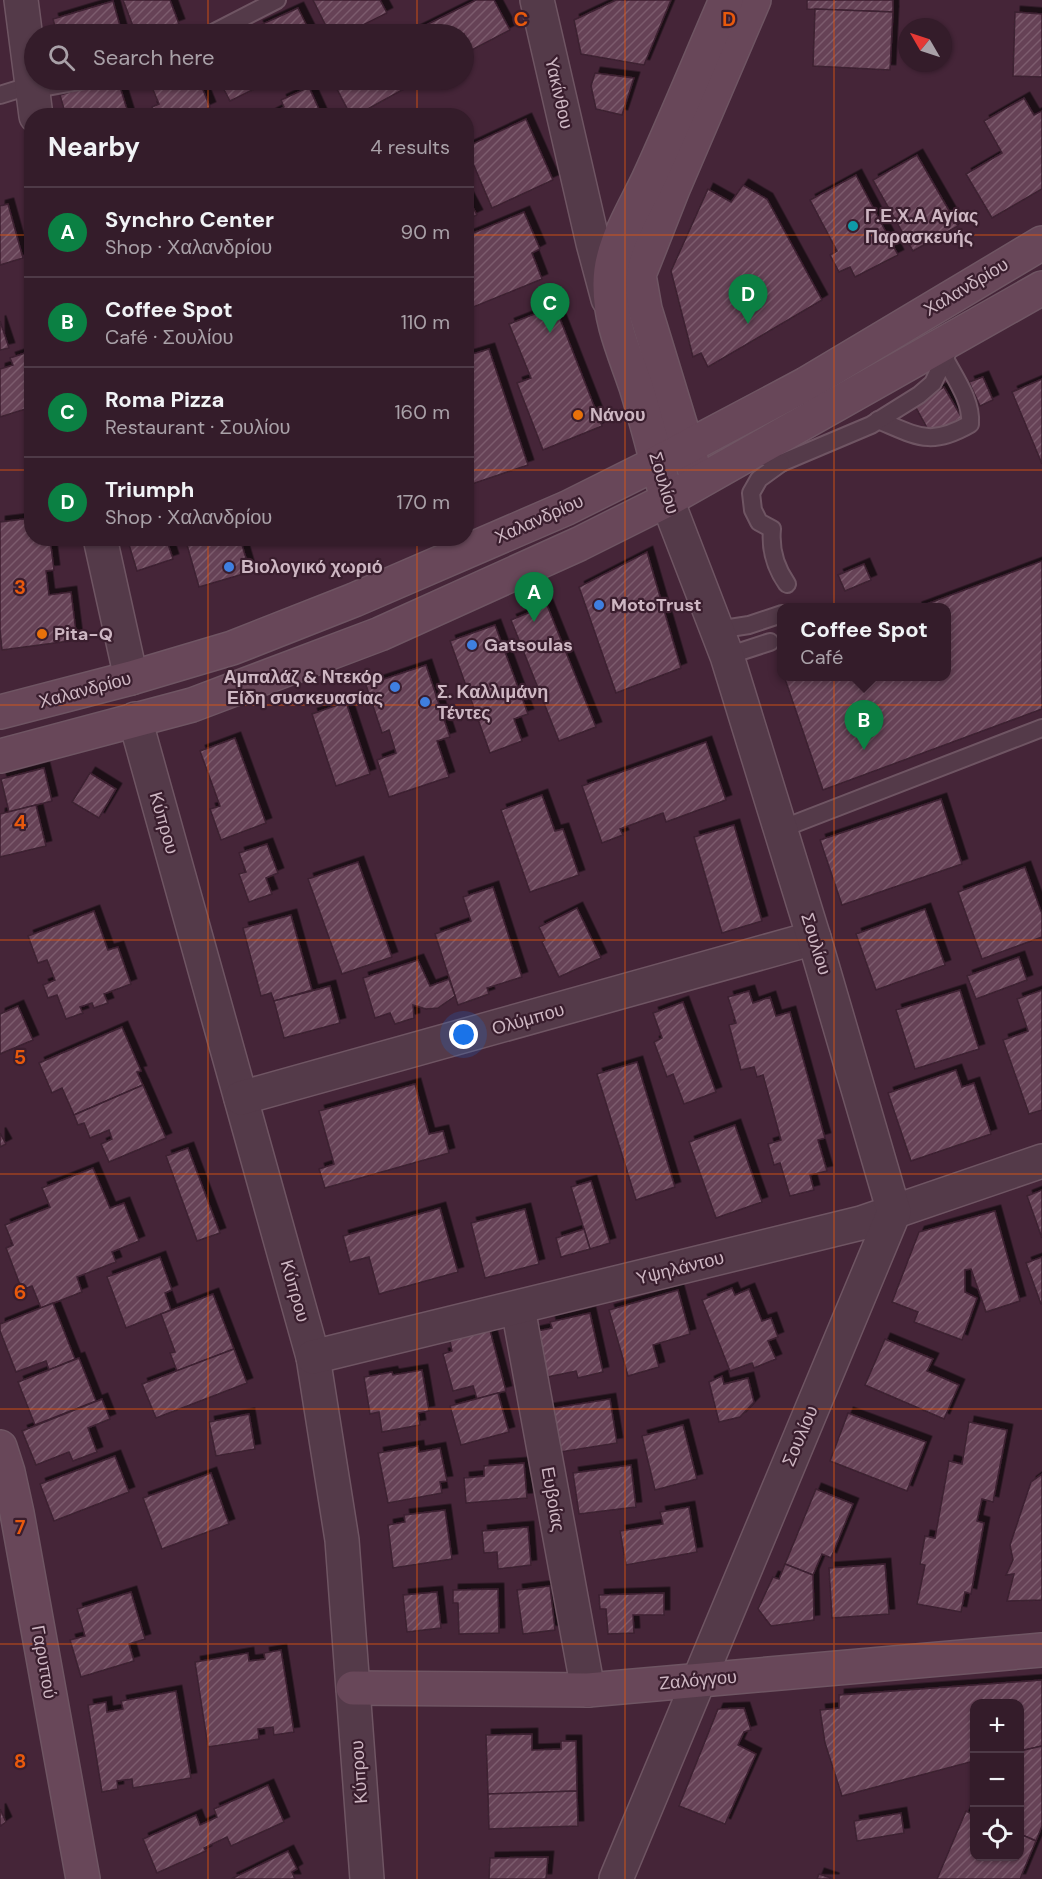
<!DOCTYPE html>
<meta charset="utf-8">
<style>
:root{--surface:#341c2a;--page:#3c2532;--text:#f1f3f6;--muted:#a9a1a8;--line:#4e3a47;--accent:#0b8043}
body{margin:0;font-family:"DM Sans",sans-serif;background:var(--page);color:var(--text)}
.controls{position:absolute;right:18px;bottom:18px;display:grid;overflow:hidden;border-radius:12px;box-shadow:0 2px 4px #0004}
.controls button{width:54px;height:54px;display:grid;place-items:center;padding:0;border:0;border-bottom:2px solid var(--line);background:var(--surface);color:var(--text);font:30px sans-serif}
.compass{position:absolute;left:898px;top:18px;width:54px;height:54px;border-radius:50%;background:var(--surface);box-shadow:0 2px 4px #0004;rotate:309deg}
.you{position:absolute;left:464px;top:1035px;width:21px;height:21px;margin:-15px;border:4px solid #fff;border-radius:50%;background:#1a73e8;box-shadow:0 0 0 9px #1a73e833}
.badge{display:grid;place-items:center;width:39px;height:39px;border-radius:50%;background:var(--accent);color:#fff;font-size:20px;font-weight:700}
.pin{position:absolute;translate:-50% -50px;filter:drop-shadow(0 2px 3px #0008)}
.pin::after{content:'';position:absolute;top:32px;width:21px;height:18px;background:inherit;clip-path:polygon(0 0,100% 0,50% 100%)}
.popup{position:absolute;left:777px;top:603px;width:174px;height:78px;box-sizing:border-box;display:grid;place-content:center;border-radius:12px;background:var(--surface);filter:drop-shadow(0 2px 4px #0005);font-size:20px;white-space:nowrap;color:var(--muted)}
.popup b{font-size:22px;color:var(--text)}
.popup::after{content:'';position:absolute;left:50%;top:100%;margin-left:-12px;border:12px solid transparent;border-top-color:var(--surface)}
.list{margin:0;padding:0;list-style:none}
h2{display:flex;justify-content:space-between;align-items:center;height:78px;margin:0;padding:0 24px;font-size:26px}
h2 small{font-size:20px;font-weight:400;color:var(--muted)}
.list li{display:grid;grid-template-columns:39px 1fr auto;gap:18px;align-items:center;box-sizing:border-box;height:90px;padding:0 24px;border-top:2px solid var(--line)}
.list b{display:block;font-size:22px;white-space:nowrap}
.list p{margin:0;font-size:20px;white-space:nowrap;color:var(--muted)}
.list em{font-size:20px;font-style:normal;color:var(--muted)}
.icon{flex:none;width:33px;height:33px;fill:none;stroke:currentColor;stroke-width:2;stroke-linecap:round;stroke-linejoin:round}
.map{position:relative;flex:none;width:1042px;height:1879px;overflow:hidden}
.search{position:absolute;background:var(--surface);box-shadow:0 2px 4px #0004;left:24px;top:24px;width:450px;height:66px;display:flex;align-items:center;gap:15px;box-sizing:border-box;padding:0 21px;border-radius:33px;color:var(--muted);font-size:22px}
.panel{position:absolute;background:var(--surface);box-shadow:0 2px 4px #0004;left:24px;top:108px;width:450px;height:438px;border-radius:24px}
.map>svg:first-child{display:block}
</style>
<div class="map">
<svg width="1042" height="1879" viewBox="0 0 1042 1879">
<defs>
<pattern id="building-hatch" width="6" height="6" patternUnits="userSpaceOnUse" patternTransform="scale(1.5)"><rect width="6" height="6" fill="#664256"/><path d="M-1 1l2-2M0 6l6-6M5 7l2-2" fill="none" stroke="#7b5b6d"/></pattern>
<filter id="shadow"><feDropShadow dx="5.5" dy="-5.5" stdDeviation="0" flood-color="#0009"/></filter>
</defs>
<rect width="100%" height="100%" fill="#452538"/>
<g fill="url(#building-hatch)" stroke="#3c2030" stroke-width="1.5" filter="url(#shadow)">
<polygon points="123,0 170,0 179,24 151,34 136,34"/>
<polygon points="313,0 380,0 387,13 345,34 330,34"/>
<polygon points="476,0 494,0 510,30 464,54 464,34 408,34"/>
<polygon points="616,0 671,0 644,65 581,54 574,20"/>
<polygon points="807,0 893,0 893,12 807,9"/>
<polygon points="113,1 122,33 117,34 57,34 53,19"/>
<polygon points="298,8 311,34 262,34 258,26"/>
<polygon points="815,9 893,12 890,70 813,66"/>
<polygon points="1015,12 1042,14 1042,77 1013,76"/>
<polygon points="595,73 634,78 622,115 596,109 591,86"/>
<polygon points="110,80 118,80 129,116 66,116 60,95"/>
<polygon points="149,80 199,80 210,107 190,116 155,116 152,107 159,104"/>
<polygon points="219,80 272,80 230,101"/>
<polygon points="354,80 398,80 404,89 355,116 351,116 337,89"/>
<polygon points="309,87 322,116 267,116 284,107 281,100"/>
<polygon points="1024,98 1034,115 1042,111 1042,189 992,218 966,174 1002,153 984,121"/>
<polygon points="526,119 553,180 492,208 466,147"/>
<polygon points="917,155 958,226 913,251 873,180"/>
<polygon points="856,175 898,255 855,277 850,267 839,272 830,255 837,251 810,200"/>
<polygon points="743,185 767,199 822,300 708,367 701,353 693,357 671,271 708,189 731,202"/>
<polygon points="466,194 477,215 466,220"/>
<polygon points="8,204 23,258 0,265 0,206"/>
<polygon points="524,212 540,249 532,253 542,279 466,310 466,278 468,278 466,236"/>
<polygon points="555,306 602,426 543,450 517,383 531,378 509,324"/>
<polygon points="0,321 9,348 0,350"/>
<polygon points="489,349 528,465 466,486 466,356"/>
<polygon points="25,353 32,374 32,407 0,417 0,369 13,365 10,358"/>
<polygon points="983,377 993,400 980,406 969,382"/>
<polygon points="1042,379 1042,464 1012,392"/>
<polygon points="944,387 962,418 931,435 914,404"/>
<polygon points="32,518 32,538 50,538 54,570 46,571 49,595 71,592 77,640 2,650 0,630 0,522"/>
<polygon points="127,538 166,538 173,559 137,571"/>
<polygon points="185,538 240,538 250,572 199,587"/>
<polygon points="647,552 681,668 616,693 579,587"/>
<polygon points="1042,561 1042,709 823,790 784,676 946,676 946,608 916,608"/>
<polygon points="864,564 871,580 845,591 838,575"/>
<polygon points="547,605 596,727 559,741 511,620"/>
<polygon points="495,625 528,714 514,719 522,741 490,753 450,641"/>
<polygon points="426,665 450,737 437,741 449,777 389,797 377,760 396,753 389,730 382,733 366,685"/>
<polygon points="346,702 370,774 336,786 312,714"/>
<polygon points="235,738 266,823 221,840 210,809 220,806 200,751"/>
<polygon points="706,742 726,800 666,822 663,813 620,829 623,835 602,843 582,786"/>
<polygon points="44,768 52,801 9,812 1,779"/>
<polygon points="90,773 116,789 99,818 72,802"/>
<polygon points="542,795 555,831 563,829 579,875 530,892 501,810"/>
<polygon points="941,799 962,864 842,905 820,840"/>
<polygon points="36,805 46,846 0,857 0,814"/>
<polygon points="734,825 762,921 722,933 694,837"/>
<polygon points="267,844 278,873 266,878 272,894 249,902 239,874 246,872 239,853"/>
<polygon points="358,862 392,957 342,974 308,879"/>
<polygon points="1025,867 1042,914 1042,937 982,959 958,892"/>
<polygon points="493,887 522,977 487,988 489,994 458,1005 435,934 471,921 463,897"/>
<polygon points="577,908 601,958 559,977 542,942 545,940 539,927"/>
<polygon points="925,909 945,965 876,990 856,934"/>
<polygon points="94,911 108,950 118,947 131,984 104,994 108,1003 94,1008 92,1003 80,1007 83,1013 66,1019 57,995 48,998 43,985 55,980 47,960 38,963 28,936"/>
<polygon points="291,915 312,990 274,1001 271,993 261,996 243,928"/>
<polygon points="1019,957 1027,980 976,999 967,976"/>
<polygon points="418,960 430,986 449,979 455,996 438,1008 426,1009 413,1005 414,1018 395,1024 390,1013 375,1018 363,978"/>
<polygon points="330,986 340,1023 284,1038 274,1001"/>
<polygon points="960,990 979,1049 915,1069 896,1010"/>
<polygon points="1042,990 1042,1110 1029,1114 1003,1040 1028,1031 1017,999"/>
<polygon points="749,991 753,1003 770,997 776,1016 790,1012 825,1138 818,1140 827,1171 810,1175 814,1190 790,1196 780,1163 774,1165 768,1144 781,1140 763,1075 757,1077 754,1067 741,1070 729,1025 736,1023 728,997"/>
<polygon points="683,1002 716,1092 684,1104 673,1074 667,1077 654,1042 662,1038 653,1013"/>
<polygon points="18,1006 33,1040 0,1054 0,1014"/>
<polygon points="122,1027 141,1071 137,1072 143,1085 74,1115 62,1088 52,1093 39,1063"/>
<polygon points="637,1062 675,1187 636,1200 597,1074"/>
<polygon points="956,1070 962,1087 974,1083 991,1134 911,1161 888,1093"/>
<polygon points="415,1084 429,1134 443,1131 449,1153 325,1188 319,1169 334,1164 319,1111"/>
<polygon points="143,1085 166,1138 109,1162 101,1144 112,1139 109,1130 90,1138 84,1123 78,1125 74,1115"/>
<polygon points="735,1125 762,1202 716,1218 689,1142"/>
<polygon points="0,1133 6,1144 0,1147"/>
<polygon points="188,1148 220,1233 197,1241 166,1156"/>
<polygon points="93,1168 110,1208 124,1203 139,1241 112,1252 116,1262 77,1277 82,1292 41,1308 32,1286 22,1290 6,1248 13,1245 5,1225 50,1207 42,1188"/>
<polygon points="591,1181 610,1243 590,1249 571,1187"/>
<polygon points="1042,1190 1042,1238 1027,1196"/>
<polygon points="440,1208 458,1272 379,1294 369,1257 350,1262 343,1236"/>
<polygon points="525,1209 539,1264 485,1278 471,1223"/>
<polygon points="995,1211 1020,1301 986,1312 971,1269 965,1270 965,1292 977,1298 962,1340 914,1322 918,1312 892,1302 919,1232"/>
<polygon points="584,1229 590,1249 561,1257 556,1238"/>
<polygon points="160,1257 172,1290 165,1293 171,1310 126,1328 107,1277"/>
<polygon points="1042,1257 1042,1304 1041,1304 1026,1263"/>
<polygon points="732,1288 735,1295 749,1289 762,1321 771,1318 778,1337 768,1341 776,1359 754,1368 752,1363 730,1371 702,1300"/>
<polygon points="678,1290 690,1334 653,1345 659,1367 628,1376 609,1310"/>
<polygon points="213,1294 234,1349 177,1371 170,1353 175,1352 161,1314"/>
<polygon points="53,1303 75,1359 49,1370 46,1361 16,1372 0,1331 0,1324"/>
<polygon points="590,1313 603,1372 578,1378 576,1371 542,1378 533,1332 552,1328 550,1322"/>
<polygon points="490,1330 506,1391 477,1399 473,1386 453,1391 443,1354 452,1351 450,1341"/>
<polygon points="885,1339 933,1359 927,1371 959,1385 944,1419 865,1385"/>
<polygon points="234,1349 247,1383 156,1418 142,1384"/>
<polygon points="79,1358 96,1401 35,1425 18,1382"/>
<polygon points="422,1370 429,1411 418,1413 420,1425 382,1432 379,1412 370,1414 364,1377 392,1372 393,1375"/>
<polygon points="722,1376 724,1384 748,1378 754,1402 740,1417 719,1422 709,1382"/>
<polygon points="498,1393 509,1432 461,1445 450,1406"/>
<polygon points="102,1399 110,1419 88,1428 97,1452 73,1461 69,1452 36,1465 22,1431"/>
<polygon points="610,1399 617,1443 554,1453 547,1409"/>
<polygon points="848,1413 926,1442 907,1491 830,1461"/>
<polygon points="249,1414 255,1449 216,1456 209,1422"/>
<polygon points="969,1422 1007,1430 993,1502 982,1499 977,1521 984,1523 971,1594 965,1592 961,1612 917,1604 925,1565 920,1564 925,1536 935,1538 949,1461 962,1464"/>
<polygon points="683,1425 697,1479 655,1490 642,1436"/>
<polygon points="418,1446 419,1452 440,1448 447,1481 440,1482 442,1493 388,1503 378,1453"/>
<polygon points="115,1456 129,1492 54,1521 40,1484"/>
<polygon points="524,1463 527,1498 466,1503 464,1478 484,1476 484,1466"/>
<polygon points="631,1465 636,1507 579,1514 573,1473"/>
<polygon points="211,1473 229,1524 162,1549 143,1498"/>
<polygon points="1042,1474 1042,1600 1007,1601 1014,1574 1006,1575 1013,1560 1010,1545 1031,1482"/>
<polygon points="816,1489 853,1504 831,1558 822,1554 813,1575 785,1564"/>
<polygon points="689,1507 697,1552 626,1565 620,1531 663,1524 660,1512"/>
<polygon points="445,1510 452,1559 393,1568 388,1525 405,1522 404,1515"/>
<polygon points="528,1527 531,1565 498,1569 497,1552 484,1553 482,1531"/>
<polygon points="785,1564 813,1575 814,1620 771,1626 758,1609 773,1577 779,1579"/>
<polygon points="885,1564 889,1614 832,1618 829,1568"/>
<polygon points="550,1586 555,1630 523,1634 517,1590"/>
<polygon points="498,1589 499,1633 459,1634 458,1603 453,1603 453,1590"/>
<polygon points="131,1592 145,1639 129,1644 134,1661 81,1677 70,1640 85,1636 77,1609"/>
<polygon points="437,1592 441,1628 407,1632 403,1595"/>
<polygon points="664,1593 664,1615 633,1615 634,1633 608,1634 606,1609 600,1609 599,1595"/>
<polygon points="281,1650 294,1732 274,1735 273,1727 258,1729 259,1739 208,1747 195,1662 248,1653 249,1661 265,1659 264,1653"/>
<polygon points="1042,1680 1042,1746 1020,1751 1020,1704 974,1704 974,1761 842,1796 825,1743 820,1710 839,1708 839,1695"/>
<polygon points="176,1691 191,1778 133,1788 132,1779 117,1781 118,1789 102,1792 88,1705 106,1702 107,1712 123,1709 121,1701"/>
<polygon points="744,1708 751,1730 744,1732 738,1745 756,1754 725,1824 679,1806 718,1709"/>
<polygon points="532,1734 532,1750 561,1749 561,1741 576,1741 577,1791 488,1794 486,1735"/>
<polygon points="1042,1746 1042,1826 1036,1841 1020,1834 1020,1751"/>
<polygon points="268,1785 284,1822 231,1846 227,1837 204,1848 206,1851 157,1873 143,1839 196,1815 200,1825 217,1817 214,1809"/>
<polygon points="577,1791 578,1826 489,1829 488,1794"/>
<polygon points="0,1809 6,1822 0,1826"/>
<polygon points="966,1811 974,1815 974,1856 1020,1856 1020,1834 1036,1841 1020,1879 937,1879"/>
<polygon points="901,1813 904,1833 857,1841 854,1821"/>
<polygon points="288,1851 297,1869 292,1872 295,1879 231,1879"/>
<polygon points="548,1857 546,1879 489,1879 490,1858"/>
<polygon points="819,1874 834,1879 817,1879"/>
</g>
<g fill="none" stroke-linecap="round" stroke-linejoin="round">
<g stroke="#6f5563" stroke-width="20">
<g id="lane">
<polyline points="211,34 277,0"/>
<polyline points="0,95 32,85 47,87 85,80"/>
<path d="M 878,420 C 917,436 930,447 970,424 C 972,401 955,378 945,359"/>
<polyline points="753,452 781,463 871,425 919,395 933,383 951,345"/>
<path d="M 781,463 L 759,479 L 751,493 L 753,510 L 759,522 L 772,529 C 770,550 775,567 787,584"/>
<polyline points="717,630 749,625 782,614"/>
<polyline points="727,656 770,642"/>
<polyline points="781,829 1042,728"/>
</g>
</g>
<g stroke="#6f5563" stroke-width="36">
<g id="street">
<polyline points="21,0 36,116"/>
<polyline points="537,0 593,243 608,299"/>
<polyline points="100,538 131,678"/>
<polyline points="135,719 313,1357 342,1540 367,1879"/>
<polyline points="241,1098 814,938"/>
<polyline points="518,1308 588,1690"/>
<polyline points="313,1357 861,1223 1042,1161"/>
<polyline points="616,1879 894,1212 814,938 727,656 667,500"/>
</g>
</g>
<g stroke="#6f5563" stroke-width="36">
<g id="secondary">
<polyline points="693,466 645,309 639,275 673,189 754,0"/>
<path d="M 663,484 C 654,452 646,419 636,387 C 625,354 610,322 610,286 C 609,248 632,214 648,180 C 675,121 700,60 726,0"/>
<polyline points="0,712 131,678 232,648 354,600 567,508 657,463 806,384 1042,243"/>
<polyline points="0,756 192,705 380,634 579,544 667,500 1042,288"/>
<polyline points="0,1447 8,1472 17,1513 83,1879"/>
<polyline points="353,1688 588,1690 1042,1650"/>
</g>
</g>
<use href="#lane" stroke="#543a49" stroke-width="16"/>
<use href="#street" stroke="#543a49" stroke-width="33"/>
<use href="#secondary" stroke="#684759" stroke-width="33"/>
</g>
<path fill="none" stroke="#e8590c" stroke-width="1.5" stroke-opacity="0.55" d="M 208,0 L 208,34M 417,0 L 417,34M 625,0 L 625,1879M 834,0 L 834,1879M 208,80 L 208,116M 417,80 L 417,116M 0,235 L 32,235M 466,235 L 1042,235M 0,470 L 32,470M 466,470 L 1042,470M 208,538 L 208,1879M 417,538 L 417,1879M 0,705 L 1042,705M 0,940 L 1042,940M 0,1174 L 1042,1174M 0,1409 L 1042,1409M 0,1644 L 1042,1644"/>
<circle fill="#0f9aa8" stroke="#3a1e2e" stroke-width="2" cx="853" cy="226" r="6"/>
<g fill="#e8710a" stroke="#3a1e2e" stroke-width="2">
<circle cx="578" cy="415" r="6"/>
<circle cx="42" cy="634" r="6"/>
</g>
<g fill="#3f7fe0" stroke="#3a1e2e" stroke-width="2">
<circle cx="229" cy="567" r="6"/>
<circle cx="599" cy="605" r="6"/>
<circle cx="472" cy="645" r="6"/>
<circle cx="395" cy="687" r="6"/>
<circle cx="425" cy="702" r="6"/>
</g>
<g text-anchor="middle" stroke-width="4.5" stroke-linejoin="round" paint-order="stroke">
<g font-size="18" fill="#ceb7c3" stroke="#3a1e2e">
<text transform="translate(559 93) rotate(77)" y="6">Υακίνθου</text>
<text transform="translate(966 287) rotate(-31)" y="6">Χαλανδρίου</text>
<text transform="translate(664 483) rotate(73)" y="6">Σουλίου</text>
<text transform="translate(539 519) rotate(-24)" y="6">Χαλανδρίου</text>
<text transform="translate(85 690) rotate(-15)" y="6">Χαλανδρίου</text>
<text transform="translate(164 823) rotate(74)" y="6">Κύπρου</text>
<text transform="translate(816 944) rotate(73)" y="6">Σουλίου</text>
<text transform="translate(528 1019) rotate(-16)" y="6">Ολύμπου</text>
<text transform="translate(680 1268) rotate(-14)" y="6">Υψηλάντου</text>
<text transform="translate(295 1291) rotate(74)" y="6">Κύπρου</text>
<text transform="translate(800 1436) rotate(-67)" y="6">Σουλίου</text>
<text transform="translate(553 1499) rotate(80)" y="6">Ευβοίας</text>
<text transform="translate(44 1662) rotate(80)" y="6">Γαρυττού</text>
<text transform="translate(698 1680) rotate(-5)" y="6">Ζαλόγγου</text>
<text transform="translate(359 1772) rotate(-94)" y="6">Κύπρου</text>
</g>
<g font-size="18" font-weight="bold" fill="#ceb7c3" stroke="#3a1e2e" text-anchor="start">
<text x="865" y="222">Γ.Ε.Χ.Α Αγίας<tspan x="865" dy="21">Παρασκευής</tspan></text>
<text x="590" y="421">Νάνου</text>
<text x="241" y="573">Βιολογικό χωριό</text>
<text x="611" y="611">MotoTrust</text>
<text x="54" y="640">Pita-Q</text>
<text x="484" y="651">Gatsoulas</text>
<text x="383" y="683" text-anchor="end">Αμπαλάζ &amp; Ντεκόρ<tspan x="383" dy="21">Είδη συσκευασίας</tspan></text>
<text x="437" y="698">Σ. Καλλιμάνη<tspan x="437" dy="21">Τέντες</tspan></text>
</g>
</g>
<g font-size="20" text-anchor="middle" font-weight="bold" fill="#e8590c" stroke="#3a1e2e" stroke-width="4.5" stroke-linejoin="round" paint-order="stroke">
<text x="521" y="26">C</text>
<text x="729" y="26">D</text>
<text x="20" y="594">3</text>
<text x="20" y="829">4</text>
<text x="20" y="1064">5</text>
<text x="20" y="1299">6</text>
<text x="20" y="1534">7</text>
<text x="20" y="1768">8</text>
</g>
</svg>
<div class="controls">
<button>+</button>
<button>−</button>
<button><svg class="icon" aria-label="locate" viewBox="0 0 24 24"><circle cx="12" cy="12" r="6"/><path d="M12 2v4M12 18v4M2 12h4M18 12h4"/></svg></button>
</div>
<svg class="compass" viewBox="-18 -18 36 36"><path d="M0-13l5 13h-10z" fill="#e53935"/><path d="M0 13l5-13h-10z" fill="#a9a1a8"/></svg>
<div class="you"></div>
<div class="pin badge" style="left:534px;top:622px">A</div>
<div class="pin badge" style="left:864px;top:750px">B</div>
<div class="popup"><b>Coffee Spot</b>Café</div>
<div class="pin badge" style="left:550px;top:333px">C</div>
<div class="pin badge" style="left:748px;top:324px">D</div>
<div class="search"><svg class="icon" aria-label="search" viewBox="0 0 24 24"><circle cx="10" cy="10" r="6"/><path d="M15 15l6 6"/></svg>Search here</div>
<section class="panel">
<h2>Nearby<small>4 results</small></h2>
<ul class="list">
<li><span class="badge">A</span><div><b>Synchro Center</b><p>Shop · Χαλανδρίου</p></div><em>90 m</em></li>
<li><span class="badge">B</span><div><b>Coffee Spot</b><p>Café · Σουλίου</p></div><em>110 m</em></li>
<li><span class="badge">C</span><div><b>Roma Pizza</b><p>Restaurant · Σουλίου</p></div><em>160 m</em></li>
<li><span class="badge">D</span><div><b>Triumph</b><p>Shop · Χαλανδρίου</p></div><em>170 m</em></li>
</ul>
</section>
</div>
